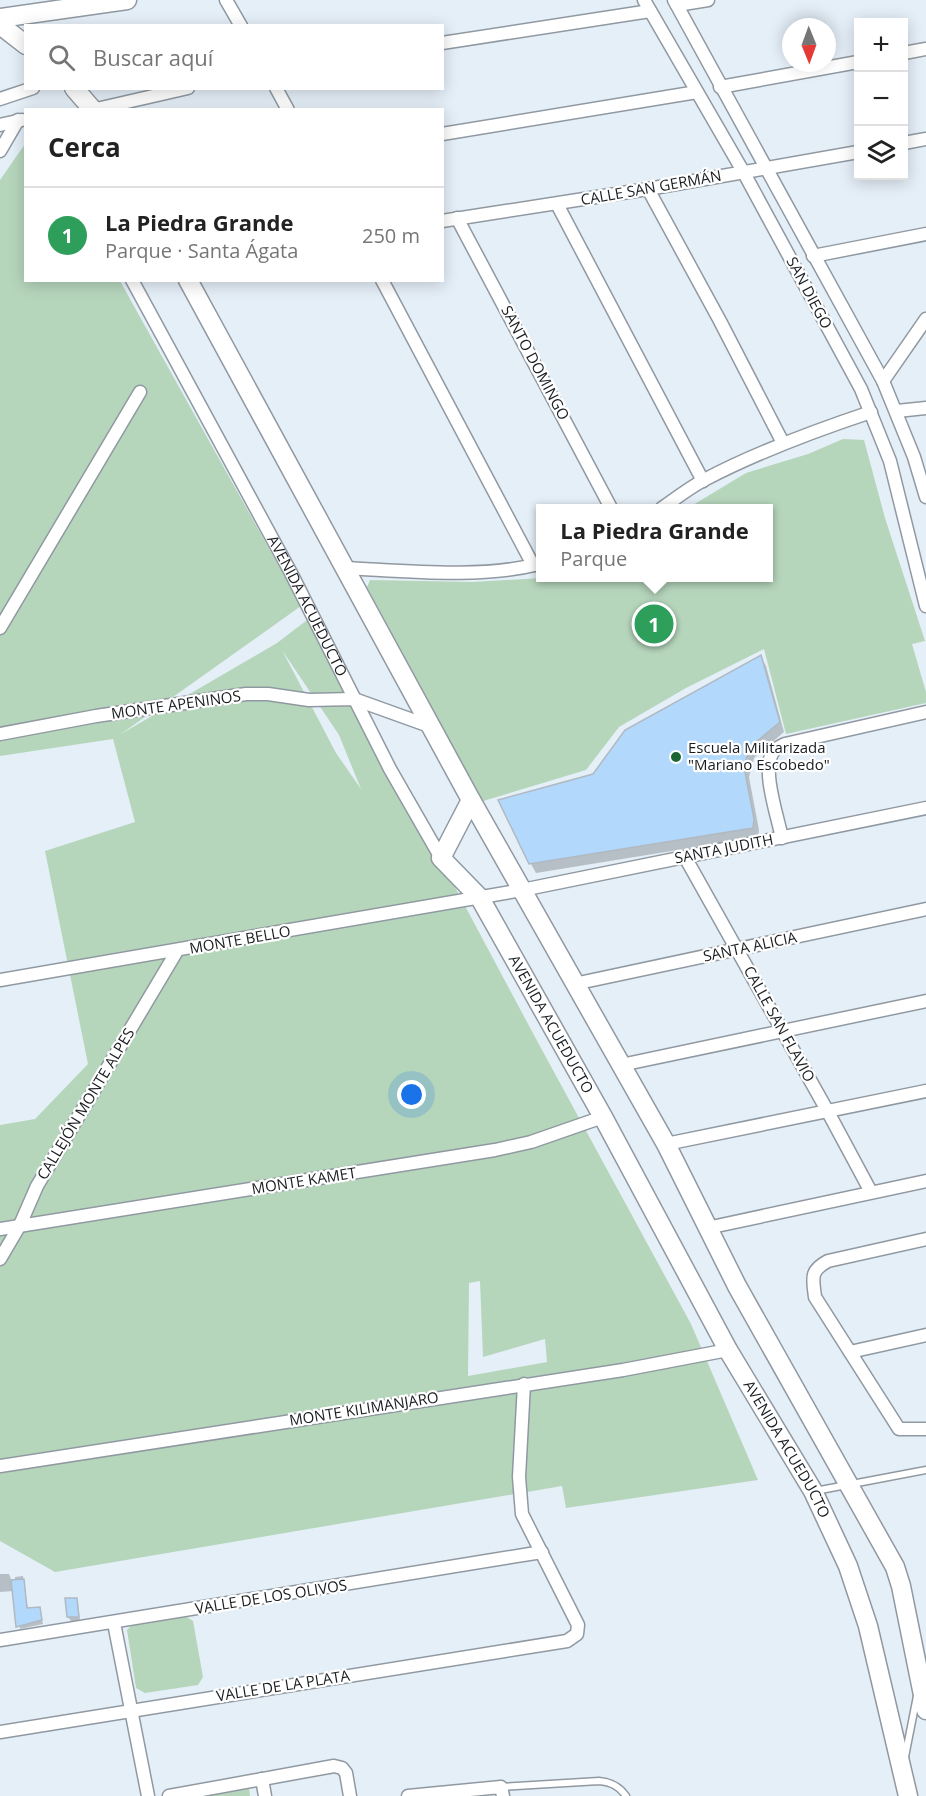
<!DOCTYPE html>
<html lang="es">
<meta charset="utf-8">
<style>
:root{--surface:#fff;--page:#f6f6f6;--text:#222;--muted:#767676;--line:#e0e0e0;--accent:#0f766e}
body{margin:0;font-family:"Open Sans",sans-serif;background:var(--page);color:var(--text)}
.controls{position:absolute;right:18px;top:18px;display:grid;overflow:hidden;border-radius:0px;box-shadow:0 3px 15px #0003}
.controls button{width:54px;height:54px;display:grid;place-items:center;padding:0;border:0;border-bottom:2px solid var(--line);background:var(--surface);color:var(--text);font:30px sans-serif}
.compass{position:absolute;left:782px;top:18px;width:54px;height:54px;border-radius:50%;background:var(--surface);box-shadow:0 3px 15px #0003;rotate:179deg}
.you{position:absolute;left:412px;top:1095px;width:21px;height:21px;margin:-15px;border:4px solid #fff;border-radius:50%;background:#1a73e8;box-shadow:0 0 0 9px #1a73e833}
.badge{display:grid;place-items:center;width:39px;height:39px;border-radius:50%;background:var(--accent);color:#fff;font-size:20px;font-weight:700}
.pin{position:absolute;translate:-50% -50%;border:3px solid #fff;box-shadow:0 2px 6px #0006}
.popup{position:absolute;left:536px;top:504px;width:237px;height:78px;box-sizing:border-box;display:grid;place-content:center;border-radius:0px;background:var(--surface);filter:drop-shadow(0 2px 4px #0005);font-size:20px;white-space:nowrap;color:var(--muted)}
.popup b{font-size:22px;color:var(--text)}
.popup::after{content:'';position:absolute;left:50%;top:100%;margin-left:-12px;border:12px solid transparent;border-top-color:var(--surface)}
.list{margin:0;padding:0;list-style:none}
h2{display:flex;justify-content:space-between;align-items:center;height:78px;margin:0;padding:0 24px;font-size:26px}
h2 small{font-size:20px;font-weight:400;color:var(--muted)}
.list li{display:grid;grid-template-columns:39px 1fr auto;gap:18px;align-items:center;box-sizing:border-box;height:96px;padding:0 24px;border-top:2px solid var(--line)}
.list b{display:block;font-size:22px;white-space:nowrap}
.list p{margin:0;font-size:20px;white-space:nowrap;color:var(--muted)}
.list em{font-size:20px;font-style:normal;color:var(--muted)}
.icon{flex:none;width:33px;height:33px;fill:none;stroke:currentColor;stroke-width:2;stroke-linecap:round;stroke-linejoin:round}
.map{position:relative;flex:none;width:926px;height:1796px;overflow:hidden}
.search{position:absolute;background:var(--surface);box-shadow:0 3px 15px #0003;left:24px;top:24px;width:420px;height:66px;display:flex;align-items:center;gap:15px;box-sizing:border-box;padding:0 21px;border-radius:0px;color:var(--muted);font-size:22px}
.panel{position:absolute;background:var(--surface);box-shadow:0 3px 15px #0003;left:24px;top:108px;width:420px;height:174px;border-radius:0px}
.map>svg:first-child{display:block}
</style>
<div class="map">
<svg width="926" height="1796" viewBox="0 0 926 1796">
<rect width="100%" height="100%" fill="#e5eff8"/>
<g fill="#b6d6bc" fill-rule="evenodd">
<path d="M 25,144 L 26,280 L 120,281 L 301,606 L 121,734 L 277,643 L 311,617 L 535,1037 L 691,1324 L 758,1480 L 566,1508 L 562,1486 L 55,1572 L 0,1541 L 0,1125 L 35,1119 L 88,1064 L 45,851 L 135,822 L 113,739 L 0,756 L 0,180 ZM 282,650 L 339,735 L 361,789 L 336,753 ZM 480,1281 L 483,1357 L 545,1339 L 547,1362 L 468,1376 L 469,1283 Z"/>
<polygon points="843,439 864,440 885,518 925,641 912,644 926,692 926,703 786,734 764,649 686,688 619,727 586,770 480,802 427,698 367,587 370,580 472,582 542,578 768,578 768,508 688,508 746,473 808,454"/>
<polygon points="187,1617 193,1621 203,1677 198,1685 145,1693 136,1688 127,1630 133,1624"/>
<polygon points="249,1788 250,1796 208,1796"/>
</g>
<g fill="#0003">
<polygon points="761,657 766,666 784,732 754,758 749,777 759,830 758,837 536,873 531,864 594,775"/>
<polygon points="0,1574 9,1574 12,1582 15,1581 15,1577 23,1576 28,1610 39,1608 43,1624 20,1629 13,1591 0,1592"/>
<polygon points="76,1599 78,1604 80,1621 71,1621 68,1617"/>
</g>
<g fill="#b2d8fb" stroke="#b0b9c2" stroke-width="1.5">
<polygon points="761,655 780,722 749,748 744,767 754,819 753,828 529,864 498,800 593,774 625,730"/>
<polygon points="24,1579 27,1608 40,1607 42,1620 16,1627 11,1580"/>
<polygon points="65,1598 77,1598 79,1617 67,1617"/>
</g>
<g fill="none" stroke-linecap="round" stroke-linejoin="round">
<g stroke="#9099a1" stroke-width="9">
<g id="lane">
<polyline points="815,1491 926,1470"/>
<polyline points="905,1757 917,1696"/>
<path d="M 501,1787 L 599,1781 C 611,1782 619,1786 626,1796"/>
</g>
</g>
<g stroke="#9099a1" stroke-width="15">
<g id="street">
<polyline points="226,0 241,26"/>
<polyline points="644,0 744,173 861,389 890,461 926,606"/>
<polyline points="674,0 883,381 914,457 926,497"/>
<polyline points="677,5 708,0"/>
<polyline points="442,43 650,11"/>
<polyline points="904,53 926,49"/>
<polyline points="720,87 858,62"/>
<polyline points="276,88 288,110"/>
<polyline points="0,99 33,88"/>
<polyline points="92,110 188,88"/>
<polyline points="0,125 22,120"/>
<polyline points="442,134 697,92"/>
<polyline points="904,143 926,139"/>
<polyline points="0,151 18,120"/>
<polyline points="648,189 720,321 783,443"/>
<polyline points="557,204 703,481"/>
<polyline points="457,218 611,508"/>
<polyline points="442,221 648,189 858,152"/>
<polyline points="813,256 926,234"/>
<path id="s1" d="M 132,280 L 291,573 L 390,769 L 441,858"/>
<polyline points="382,280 533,565"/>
<polyline points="883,381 926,319"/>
<polyline points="897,411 926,408"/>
<path d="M 662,508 C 675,499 689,488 704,480 C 757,452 814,431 871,412"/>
<path d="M 345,568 C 407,571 479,579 539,564"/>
<polyline points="0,628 140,392"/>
<polyline points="0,734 96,716 246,694 268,694 309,700 354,699 432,727"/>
<path d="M 782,838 C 778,818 761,769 773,752 C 776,748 781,746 785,744 L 926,712"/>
<polyline points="685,857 828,1112 871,1192"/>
<polyline points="0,980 522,890 926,808"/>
<polyline points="574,984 926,909"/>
<polyline points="621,1065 926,1001"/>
<polyline points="666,1144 926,1091"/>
<polyline points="707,1228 926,1181"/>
<polyline points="0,1229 495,1150 531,1142 603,1117"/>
<path d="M 926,1239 L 828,1261 C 809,1271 813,1279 815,1297 L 899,1429 L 926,1429"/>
<polyline points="0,1259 20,1225 37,1186 177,951"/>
<polyline points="850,1352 926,1335"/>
<polyline points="0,1466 623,1370 728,1350"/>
<polyline points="114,1623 148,1796"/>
<polyline points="0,1640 542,1552"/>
<polyline points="0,1732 567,1641 577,1634 578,1625 522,1514 519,1477 524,1384"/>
<polyline points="262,1779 265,1796"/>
<polyline points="169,1796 334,1766 342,1768 346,1773 350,1796"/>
<polyline points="408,1796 501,1787 503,1796"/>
</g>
</g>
<g stroke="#9099a1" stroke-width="21">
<g id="secondary">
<polyline points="0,18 127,0"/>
<polyline points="0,25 26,45"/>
<polyline points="74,88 93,110"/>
<polyline points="188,280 471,800 666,1144 737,1286 895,1567 901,1586 926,1710"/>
<path id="s2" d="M 471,800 L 441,858 L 480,898 L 603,1117 L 728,1350 L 813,1491 L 848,1566 L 868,1626 L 908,1796"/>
</g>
</g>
<use href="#lane" stroke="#fff" stroke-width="6"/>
<use href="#street" stroke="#fff" stroke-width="12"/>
<use href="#secondary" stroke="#fff" stroke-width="18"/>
</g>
<circle fill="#1b6634" stroke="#fff" stroke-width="2" cx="676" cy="757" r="6"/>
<g text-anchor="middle" stroke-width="4.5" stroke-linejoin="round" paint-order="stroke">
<g font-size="15" fill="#1a1d20" stroke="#fff">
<text transform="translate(651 188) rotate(-10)" y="5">CALLE SAN GERMÁN</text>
<text transform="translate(809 293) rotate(62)" y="5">SAN DIEGO</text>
<text transform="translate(535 363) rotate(62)" y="5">SANTO DOMINGO</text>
<text dy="5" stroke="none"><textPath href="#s1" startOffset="370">AVENIDA ACUEDUCTO</textPath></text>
<text transform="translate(176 705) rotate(-8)" y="5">MONTE APENINOS</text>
<text transform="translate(724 849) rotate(-11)" y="5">SANTA JUDITH</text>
<text transform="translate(240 940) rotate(-10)" y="5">MONTE BELLO</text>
<text transform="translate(750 947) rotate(-12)" y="5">SANTA ALICIA</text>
<text dy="5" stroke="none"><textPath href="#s2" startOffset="266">AVENIDA ACUEDUCTO</textPath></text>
<text transform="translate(779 1024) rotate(61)" y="5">CALLE SAN FLAVIO</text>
<text transform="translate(86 1104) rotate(-59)" y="5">CALLEJÓN MONTE ALPES</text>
<text transform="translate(304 1181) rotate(-9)" y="5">MONTE KAMET</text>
<text transform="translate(364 1409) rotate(-9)" y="5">MONTE KILIMANJARO</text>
<text dy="5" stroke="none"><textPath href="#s2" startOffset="752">AVENIDA ACUEDUCTO</textPath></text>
<text transform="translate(271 1597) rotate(-9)" y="5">VALLE DE LOS OLIVOS</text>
<text transform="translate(283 1686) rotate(-9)" y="5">VALLE DE LA PLATA</text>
</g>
<g font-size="15" fill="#1a1d20" stroke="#fff" text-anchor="start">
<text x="688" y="753">Escuela Militarizada<tspan x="688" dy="17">"Mariano Escobedo"</tspan></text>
</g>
</g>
</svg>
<div class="controls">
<button>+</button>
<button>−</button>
<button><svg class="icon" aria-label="layers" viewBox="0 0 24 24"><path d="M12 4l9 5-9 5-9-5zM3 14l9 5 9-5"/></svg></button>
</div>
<svg class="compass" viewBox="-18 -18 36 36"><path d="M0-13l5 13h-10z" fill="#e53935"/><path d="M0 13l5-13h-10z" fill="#767676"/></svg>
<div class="you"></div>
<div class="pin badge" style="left:654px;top:624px;background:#2e9e5b">1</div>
<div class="popup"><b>La Piedra Grande</b>Parque</div>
<div class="search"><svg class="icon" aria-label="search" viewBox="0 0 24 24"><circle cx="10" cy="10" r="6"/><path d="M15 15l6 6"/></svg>Buscar aquí</div>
<section class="panel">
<h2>Cerca<small></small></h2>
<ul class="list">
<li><span class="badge" style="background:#2e9e5b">1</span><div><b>La Piedra Grande</b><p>Parque · Santa Ágata</p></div><em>250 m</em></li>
</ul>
</section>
</div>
